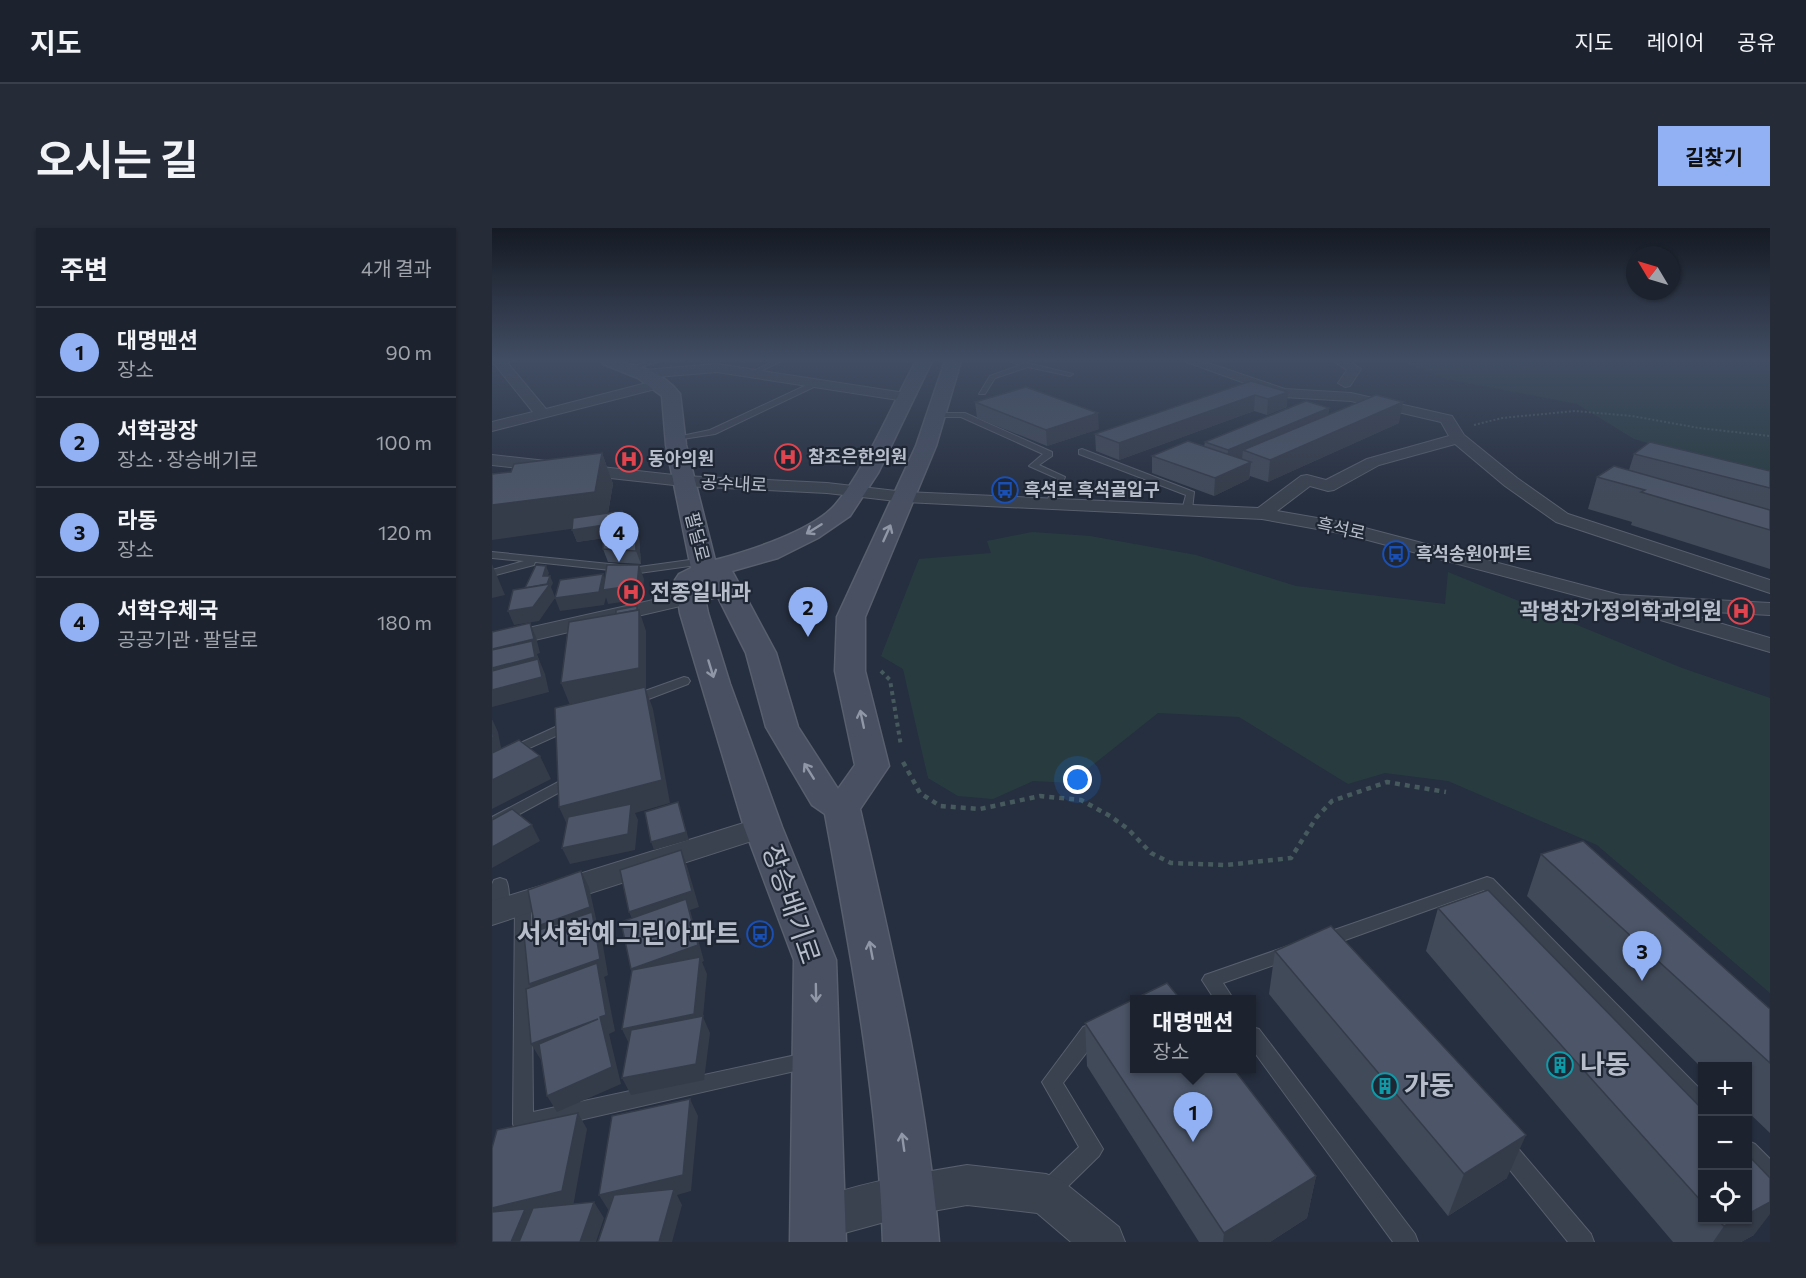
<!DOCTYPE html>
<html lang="ko">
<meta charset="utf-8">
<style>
:root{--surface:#1c232f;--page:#252b37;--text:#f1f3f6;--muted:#a0a4aa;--line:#3a404b;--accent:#91b1f4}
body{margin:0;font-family:Commissioner,"Noto Sans KR",sans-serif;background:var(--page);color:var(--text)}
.controls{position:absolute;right:18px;bottom:18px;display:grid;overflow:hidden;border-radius:0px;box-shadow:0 2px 4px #0004}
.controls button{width:54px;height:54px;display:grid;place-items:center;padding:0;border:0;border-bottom:2px solid var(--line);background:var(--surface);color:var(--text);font:30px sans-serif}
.compass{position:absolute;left:1134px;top:18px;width:54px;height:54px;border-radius:50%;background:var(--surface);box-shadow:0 2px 4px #0004;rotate:308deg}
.you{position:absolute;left:586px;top:552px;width:21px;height:21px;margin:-15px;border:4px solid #fff;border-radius:50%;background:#1a73e8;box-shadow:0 0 0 9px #1a73e833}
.badge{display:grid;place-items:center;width:39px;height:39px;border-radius:50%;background:var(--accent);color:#111;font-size:20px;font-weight:700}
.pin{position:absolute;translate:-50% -50px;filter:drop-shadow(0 2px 3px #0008)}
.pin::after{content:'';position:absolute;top:32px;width:21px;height:18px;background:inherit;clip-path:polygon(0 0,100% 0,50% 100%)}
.popup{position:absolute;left:638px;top:767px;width:126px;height:78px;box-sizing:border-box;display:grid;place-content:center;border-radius:0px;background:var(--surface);filter:drop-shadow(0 2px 4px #0005);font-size:20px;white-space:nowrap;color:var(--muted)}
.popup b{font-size:22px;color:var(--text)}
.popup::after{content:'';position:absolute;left:50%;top:100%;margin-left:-12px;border:12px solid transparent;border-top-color:var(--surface)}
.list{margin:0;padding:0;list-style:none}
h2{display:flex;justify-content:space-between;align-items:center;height:78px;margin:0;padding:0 24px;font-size:26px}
h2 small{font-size:20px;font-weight:400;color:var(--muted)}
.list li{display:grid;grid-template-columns:39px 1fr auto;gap:18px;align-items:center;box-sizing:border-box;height:90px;padding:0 24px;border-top:2px solid var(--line)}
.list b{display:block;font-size:22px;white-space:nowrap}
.list p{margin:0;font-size:20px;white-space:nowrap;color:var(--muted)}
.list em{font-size:20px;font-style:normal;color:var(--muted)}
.icon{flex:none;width:33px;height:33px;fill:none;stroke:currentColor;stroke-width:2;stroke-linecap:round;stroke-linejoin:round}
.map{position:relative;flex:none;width:1278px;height:1014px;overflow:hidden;border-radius:0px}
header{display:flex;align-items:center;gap:36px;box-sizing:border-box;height:84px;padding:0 30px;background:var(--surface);border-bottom:2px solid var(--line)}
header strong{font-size:28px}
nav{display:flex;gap:33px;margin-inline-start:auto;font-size:21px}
.intro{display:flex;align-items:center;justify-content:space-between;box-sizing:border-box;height:144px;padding:0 36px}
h1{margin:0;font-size:42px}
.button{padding:15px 27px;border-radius:0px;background:var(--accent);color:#111;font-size:21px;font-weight:700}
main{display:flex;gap:36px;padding:0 36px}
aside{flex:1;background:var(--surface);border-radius:0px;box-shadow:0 2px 4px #0004}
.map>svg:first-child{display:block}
</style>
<header>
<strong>지도</strong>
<nav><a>지도</a><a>레이어</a><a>공유</a></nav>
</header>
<div class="intro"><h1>오시는 길</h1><a class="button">길찾기</a></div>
<main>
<aside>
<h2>주변<small>4개 결과</small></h2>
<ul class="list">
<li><span class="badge">1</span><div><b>대명맨션</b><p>장소</p></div><em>90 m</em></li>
<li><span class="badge">2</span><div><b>서학광장</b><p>장소 · 장승배기로</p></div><em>100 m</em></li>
<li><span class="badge">3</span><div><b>라동</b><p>장소</p></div><em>120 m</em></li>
<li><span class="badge">4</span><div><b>서학우체국</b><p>공공기관 · 팔달로</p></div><em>180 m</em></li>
</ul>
</aside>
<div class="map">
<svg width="1278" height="1014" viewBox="0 0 1278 1014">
<rect width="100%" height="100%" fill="#262f3f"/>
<g fill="#283c40">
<polygon points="909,133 1278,133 1278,251 1142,211 1085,176 955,151"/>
<polygon points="540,304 598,308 704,327 804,358 953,376 956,344 1190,440 1278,470 1278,765 1105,617 956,553 893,545 856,556 747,489 666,485 578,555 541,553 501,571 466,568 436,550 411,441 389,428 427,331 499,325 495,313"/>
</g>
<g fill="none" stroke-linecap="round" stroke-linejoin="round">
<g stroke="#585f6d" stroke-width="2">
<g id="lane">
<polygon points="158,133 168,133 137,143 134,141"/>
<polygon points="282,133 290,133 260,147 255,146"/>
<polygon points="516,133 527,133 581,146 578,148 536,139 503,150 493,166 487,166 498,148 528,137"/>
<polygon points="319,155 326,157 223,206 184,212 180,210 218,202"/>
<polygon points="446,185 473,185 560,224 560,228 547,237 573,249 562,278 554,276 564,250 537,238 551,226 469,189 443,189 443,185"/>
<polygon points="590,221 702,264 700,282 695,285 690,282 694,267 587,226 587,222"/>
<polygon points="0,324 147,339 212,330 217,333 212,336 147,345 43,334 42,337 0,348 0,342 32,333 0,330"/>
<polygon points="192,449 196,450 198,453 196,456 146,475 136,475 135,472 136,469"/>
<polygon points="81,491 88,495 86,498 0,537 0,528"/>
<polygon points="72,551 77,553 79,556 77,559 0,601 0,589"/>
<polygon points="995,649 1001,651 1210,863 1210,885 1203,882 992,662 831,720 825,718 822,713 825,708"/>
<path d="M 8,650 L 14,652 C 18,660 18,679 14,687 L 8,689 L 2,687 L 0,684 L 0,656 L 2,652 Z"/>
<polygon points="31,670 37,672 39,676 41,884 318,824 325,826 328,832 325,838 31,905 24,903 21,896 23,676 25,672"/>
<polygon points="799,717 805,719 808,724 805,729 731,755 742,772 723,772 710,752 713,747"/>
<polygon points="607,793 614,795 616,801 614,807 605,811 571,855 611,921 607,928 563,971 555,975 547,971 544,964 547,957 587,919 550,854 591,799"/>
<polygon points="760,799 767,801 923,1006 926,1014 901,1014 760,821"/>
<polygon points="1012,909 1019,912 1099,1006 1102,1014 1076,1014 1005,926 1002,919 1005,912"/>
<polygon points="1256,913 1263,916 1278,931 1278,956 1270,953 1256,937"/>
</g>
</g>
<g stroke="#585f6d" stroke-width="2">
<g id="street">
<polygon points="0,133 14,133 54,181 166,152 173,156 171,159 0,203 0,194 41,184"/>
<polygon points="692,133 710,133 793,161 859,165 960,188 972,207 1025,250 1076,286 1278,352 1278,365 1064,294 1013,258 963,216 887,237 842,262 836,263 818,258 785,283 854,295 1128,367 1278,375 1278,387 1183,382 1278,410 1278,424 1158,389 1155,384 1158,381 1128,379 853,306 770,291 413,274 335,265 191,258 0,237 0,227 191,248 335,255 413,264 766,280 809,248 815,247 834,252 875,231 957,208 949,194 859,173 791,169"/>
<polygon points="841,133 857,133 869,141 858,158 853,159 846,155 855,142"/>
<polygon points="225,136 413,165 420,169 413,173 225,144 152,150 145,146 152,142"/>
<polygon points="237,355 244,357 247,361 244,365 0,422 0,408"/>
<polygon points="271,589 281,592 285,599 281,606 0,697 0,673"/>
<path d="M 475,937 L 554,946 L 569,952 L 627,999 L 633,1014 L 579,1014 L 545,985 L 475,977 L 418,987 L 327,1012 L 312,1006 L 306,991 L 312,976 C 363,955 421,946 475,937 Z"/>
</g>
</g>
<g stroke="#585f6d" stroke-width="3">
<path id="secondary" d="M 109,133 C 137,133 170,142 188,166 L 194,217 L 223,332 C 257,323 320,303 343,277 C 373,242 401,175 424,133 L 440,133 L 386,245 L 358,288 L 326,310 L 286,330 L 240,343 L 284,425 L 306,499 L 346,561 L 363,537 L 343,443 L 345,389 L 424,218 L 453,133 L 469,133 L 444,218 L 373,389 L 373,443 L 397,538 L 368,581 C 401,725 435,867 447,1014 L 391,1014 C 386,869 359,728 333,586 L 320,577 L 274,499 L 254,425 L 217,351 L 210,355 L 216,385 L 238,456 L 290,599 L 344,732 L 354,1014 L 298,1014 L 302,732 L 252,599 L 188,385 L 183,352 L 187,346 L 199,340 L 174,217 L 170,168 L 146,150 L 111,136 Z"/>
</g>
<polyline stroke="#46595d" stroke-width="2" stroke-dasharray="2 2" stroke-linecap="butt" points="982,197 1010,190 1083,183 1140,188 1207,200 1278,208"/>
<polyline stroke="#46595d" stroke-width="4" stroke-dasharray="4 4" stroke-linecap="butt" points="389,443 398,452 409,518"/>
<polyline stroke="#46595d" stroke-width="4.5" stroke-dasharray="5 5" stroke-linecap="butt" points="411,534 428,565 448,578 488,581 548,568 589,572 618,588 636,601 659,625 679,635 734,637 799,630 824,590 840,573 895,554 954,564"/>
<use href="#lane" fill="#3a424f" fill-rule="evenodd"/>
<use href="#street" fill="#3a424f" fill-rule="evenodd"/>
<use href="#secondary" fill="#485062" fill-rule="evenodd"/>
</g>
<g fill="#414a59">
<polygon points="759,153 795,179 775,187 762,183 627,232 604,223 603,206"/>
<polygon points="483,174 607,201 555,218 485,190"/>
<polygon points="837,180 836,187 907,195 776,254 758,248 757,251 722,268 660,245 660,228 712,219 713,214"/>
<polygon points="110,225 121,256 116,285 134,296 134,298 147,310 149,336 116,334 111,321 111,310 85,314 80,301"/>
<polygon points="1142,226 1278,243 1278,341 1139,297 1140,294 1096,281 1105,249 1137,242"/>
<polygon points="1049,626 1278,781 1278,905 1256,884 1256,838 1210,838 1210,840 1035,668"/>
<polygon points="946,680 1210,881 1210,992 1256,992 1262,1007 1249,1014 1181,1014 934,723"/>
<polygon points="783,723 1015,950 956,988 777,766"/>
<polygon points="593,795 824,948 815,990 778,1014 707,1014 595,838"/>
</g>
<g fill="#353c49">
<polygon points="796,164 795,179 775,187 776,171"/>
<polygon points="763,167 762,183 627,232 627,215"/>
<polygon points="911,174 907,195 776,254 778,232"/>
<polygon points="837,180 835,196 751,222 750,232 735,239 736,222"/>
<polygon points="606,185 607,201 555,218 554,202"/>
<polygon points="110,225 121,256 114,296 0,312 0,277"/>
<polygon points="759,234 757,251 722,268 723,250"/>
<polygon points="130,283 134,296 135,307 85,314 80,302"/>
<polygon points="143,297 147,310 149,336 144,323"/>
<polygon points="0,336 13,367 0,370"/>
<polygon points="147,337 152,351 150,371 116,376 114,369 112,377 68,383 63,370 47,393 22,397 16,383 58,348 61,355 59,359 63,369 111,346 116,360"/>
<polygon points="54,338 57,345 53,355 51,348"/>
<polygon points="145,378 147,385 147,382 154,403 154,462 161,481 178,575 143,585 146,592 143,622 78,636 70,620 78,603 67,579 78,477 69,455"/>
<polygon points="38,395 44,409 48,425 45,426 48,434 53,446 57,464 0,479 0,421"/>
<polygon points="0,491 6,504 10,525 0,528"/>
<polygon points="48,528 59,551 0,581 0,552"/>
<polygon points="186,574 197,612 162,622 159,614"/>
<polygon points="40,597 48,613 0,640 0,619"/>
<polygon points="189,622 195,638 207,679 198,682 212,733 210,734 215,746 211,789 218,805 212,852 139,867 130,850 138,818 130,801 147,758 139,741 145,701 137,684"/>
<polygon points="89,643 97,659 105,695 108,700 116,747 112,749 113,752 123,803 117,806 129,856 65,884 55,868 49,832 39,816 47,772 37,756 52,715 43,699"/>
<polygon points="198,871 206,888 199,963 185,967 190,977 180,1014 167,1014 117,983 107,967"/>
<polygon points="86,885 95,901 81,979 38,1014 19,1014 0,998 0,980"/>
<polygon points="1034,907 1015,950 956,988 972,946"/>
<polygon points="824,948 815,990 778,1014 731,1014 732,1005"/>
<polygon points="102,974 112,990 104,1014 88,1014"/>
<polygon points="1278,974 1278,986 1262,1007 1249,1014 1221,1014 1232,998 1245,992 1256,992 1256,986"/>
</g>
<g fill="#4c5668" stroke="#353c49" stroke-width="1.5">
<polygon points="759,153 796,164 776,171 763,167 627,215 603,206"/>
<polygon points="534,159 606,185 554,202 483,174"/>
<polygon points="884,167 911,174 778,232 751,222"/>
<polygon points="814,173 837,180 736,222 713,214"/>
<polygon points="696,213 759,234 723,250 660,228"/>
<polygon points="1158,214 1278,243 1278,260 1142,226"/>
<polygon points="110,225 103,264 0,277 0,246 19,244 22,236"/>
<polygon points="1122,238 1278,282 1278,302 1149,264 1153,262 1105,249"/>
<polygon points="130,283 131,294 80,302 81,290"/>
<polygon points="143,297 144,323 111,321 111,302"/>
<polygon points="44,337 54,338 51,348 58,348 55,356 33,360"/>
<polygon points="115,337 147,337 145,357 111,362"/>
<polygon points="111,346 107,364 63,370 68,352"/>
<polygon points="58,356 41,379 16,383 21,362"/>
<polygon points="145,378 145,382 124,386 124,382"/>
<polygon points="147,382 147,440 69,455 77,394"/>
<polygon points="38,395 42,411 0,421 0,404"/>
<polygon points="40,413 43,429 0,440 0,422"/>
<polygon points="46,431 50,449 0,462 0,443"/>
<polygon points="153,459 170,552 67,579 63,480"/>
<polygon points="0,495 2,510 0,510"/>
<polygon points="27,512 48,528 0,552 0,525"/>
<polygon points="186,574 194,604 159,614 153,584"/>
<polygon points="139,576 136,606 70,620 76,589"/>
<polygon points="20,581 40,597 0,619 0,592"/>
<polygon points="1091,613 1278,781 1278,835 1049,626"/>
<polygon points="189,622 200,663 137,684 128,642"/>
<polygon points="89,643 98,679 43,699 36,662"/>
<polygon points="996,662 1210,881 1210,974 946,680"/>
<polygon points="194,671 206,717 139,741 129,694"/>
<polygon points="100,684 108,731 37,756 32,707"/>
<polygon points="839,698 1034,907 972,946 783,723"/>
<polygon points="208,729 202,786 130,801 140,742"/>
<polygon points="105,735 114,787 108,789 120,839 55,868 47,816 106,791 39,816 34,761"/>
<polygon points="675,755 688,771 642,771 642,840 741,840 824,948 732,1005 593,795"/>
<polygon points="211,788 204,836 130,850 139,802"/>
<polygon points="198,871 191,947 107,967 120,888"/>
<polygon points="86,885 70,963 0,980 0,920 5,902"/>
<polygon points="1256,927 1278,950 1278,974 1256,986"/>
<polygon points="182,961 167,1014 106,1014 122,967"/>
<polygon points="102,974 88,1014 27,1014 41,980"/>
<polygon points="33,981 19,1014 0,1014 0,984"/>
<polygon points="1226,992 1245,992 1232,998"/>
</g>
<defs><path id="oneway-shaft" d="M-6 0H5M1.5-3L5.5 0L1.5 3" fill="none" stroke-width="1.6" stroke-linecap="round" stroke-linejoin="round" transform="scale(1.5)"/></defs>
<g stroke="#9097a6">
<use href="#oneway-shaft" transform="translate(322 301) rotate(148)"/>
<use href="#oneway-shaft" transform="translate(395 305) rotate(-66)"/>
<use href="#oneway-shaft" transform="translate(219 441) rotate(73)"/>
<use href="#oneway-shaft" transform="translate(370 491) rotate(-102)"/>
<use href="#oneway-shaft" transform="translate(317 543) rotate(-122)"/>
<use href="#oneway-shaft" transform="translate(379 722) rotate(-101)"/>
<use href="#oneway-shaft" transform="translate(324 765) rotate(89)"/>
<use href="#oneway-shaft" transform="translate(411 914) rotate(-98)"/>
</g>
<linearGradient id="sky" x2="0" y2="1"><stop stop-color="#151a23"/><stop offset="0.48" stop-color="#414d63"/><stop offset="1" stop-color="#414d63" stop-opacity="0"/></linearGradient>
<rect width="1278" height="275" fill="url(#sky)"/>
<defs>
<g id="hospital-ring" transform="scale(1.35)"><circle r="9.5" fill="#1f2634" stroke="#e0444e" stroke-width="1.5"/><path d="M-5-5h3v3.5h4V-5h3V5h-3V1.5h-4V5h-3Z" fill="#e0444e"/></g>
<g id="bus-ring" transform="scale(1.35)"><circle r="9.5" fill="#1f2634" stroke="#1a4fb4" stroke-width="1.5"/><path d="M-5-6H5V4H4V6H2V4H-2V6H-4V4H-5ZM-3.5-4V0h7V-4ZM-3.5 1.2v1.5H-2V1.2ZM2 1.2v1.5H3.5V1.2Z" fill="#1a4fb4"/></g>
<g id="building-ring" transform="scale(1.35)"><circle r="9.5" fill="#1f2634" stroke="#0f9aa8" stroke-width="1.5"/><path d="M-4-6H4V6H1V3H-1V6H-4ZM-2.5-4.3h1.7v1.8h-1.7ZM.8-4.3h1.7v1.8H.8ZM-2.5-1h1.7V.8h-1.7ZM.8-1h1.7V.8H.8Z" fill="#0f9aa8"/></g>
</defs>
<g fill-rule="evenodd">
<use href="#hospital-ring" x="296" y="229"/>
<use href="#hospital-ring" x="137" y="231"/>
<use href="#bus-ring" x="513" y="262"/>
<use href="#bus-ring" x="904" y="326"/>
<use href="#hospital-ring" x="139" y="364"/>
<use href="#hospital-ring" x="1249" y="383"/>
<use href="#bus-ring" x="268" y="706"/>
<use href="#building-ring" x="1068" y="837"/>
<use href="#building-ring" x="893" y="858"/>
</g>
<g text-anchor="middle" stroke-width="4.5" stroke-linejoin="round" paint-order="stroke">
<g font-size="18" font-weight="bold" fill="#b7bdca" stroke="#1f2634" text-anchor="start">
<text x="316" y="235">참조은한의원</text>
<text x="156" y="237">동아의원</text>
<text x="532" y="268">흑석로 흑석골입구</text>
<text x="924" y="332">흑석송원아파트</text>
</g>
<g font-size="18" fill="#b7bdca" stroke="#1f2634">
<text transform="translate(242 256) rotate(3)" y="6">공수내로</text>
<text transform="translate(849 301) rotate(12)" y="6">흑석로</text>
<text transform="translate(205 309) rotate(76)" y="6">팔달로</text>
</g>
<g font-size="22" font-weight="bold" fill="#b7bdca" stroke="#1f2634" text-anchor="start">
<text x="158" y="372">전종일내과</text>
<text x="1230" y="391" text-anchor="end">곽병찬가정의학과의원</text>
</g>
<g font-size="27" fill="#b7bdca" stroke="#1f2634">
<text transform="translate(299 676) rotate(71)" y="9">장승배기로</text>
</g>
<g font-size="27" font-weight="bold" fill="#b7bdca" stroke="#1f2634" text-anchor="start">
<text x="248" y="715" text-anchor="end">서서학예그린아파트</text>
<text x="1088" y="846">나동</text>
<text x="912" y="867">가동</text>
</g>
</g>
</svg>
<div class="controls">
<button>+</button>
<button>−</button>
<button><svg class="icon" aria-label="locate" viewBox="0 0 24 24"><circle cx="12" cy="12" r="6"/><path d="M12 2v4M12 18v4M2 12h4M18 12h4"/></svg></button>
</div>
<svg class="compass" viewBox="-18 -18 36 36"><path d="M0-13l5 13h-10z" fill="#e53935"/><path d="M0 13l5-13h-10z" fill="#a0a4aa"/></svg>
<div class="you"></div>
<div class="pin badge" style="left:701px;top:914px">1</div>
<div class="popup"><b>대명맨션</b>장소</div>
<div class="pin badge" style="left:316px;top:409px">2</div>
<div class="pin badge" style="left:1150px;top:753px">3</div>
<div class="pin badge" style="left:127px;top:334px">4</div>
</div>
</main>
